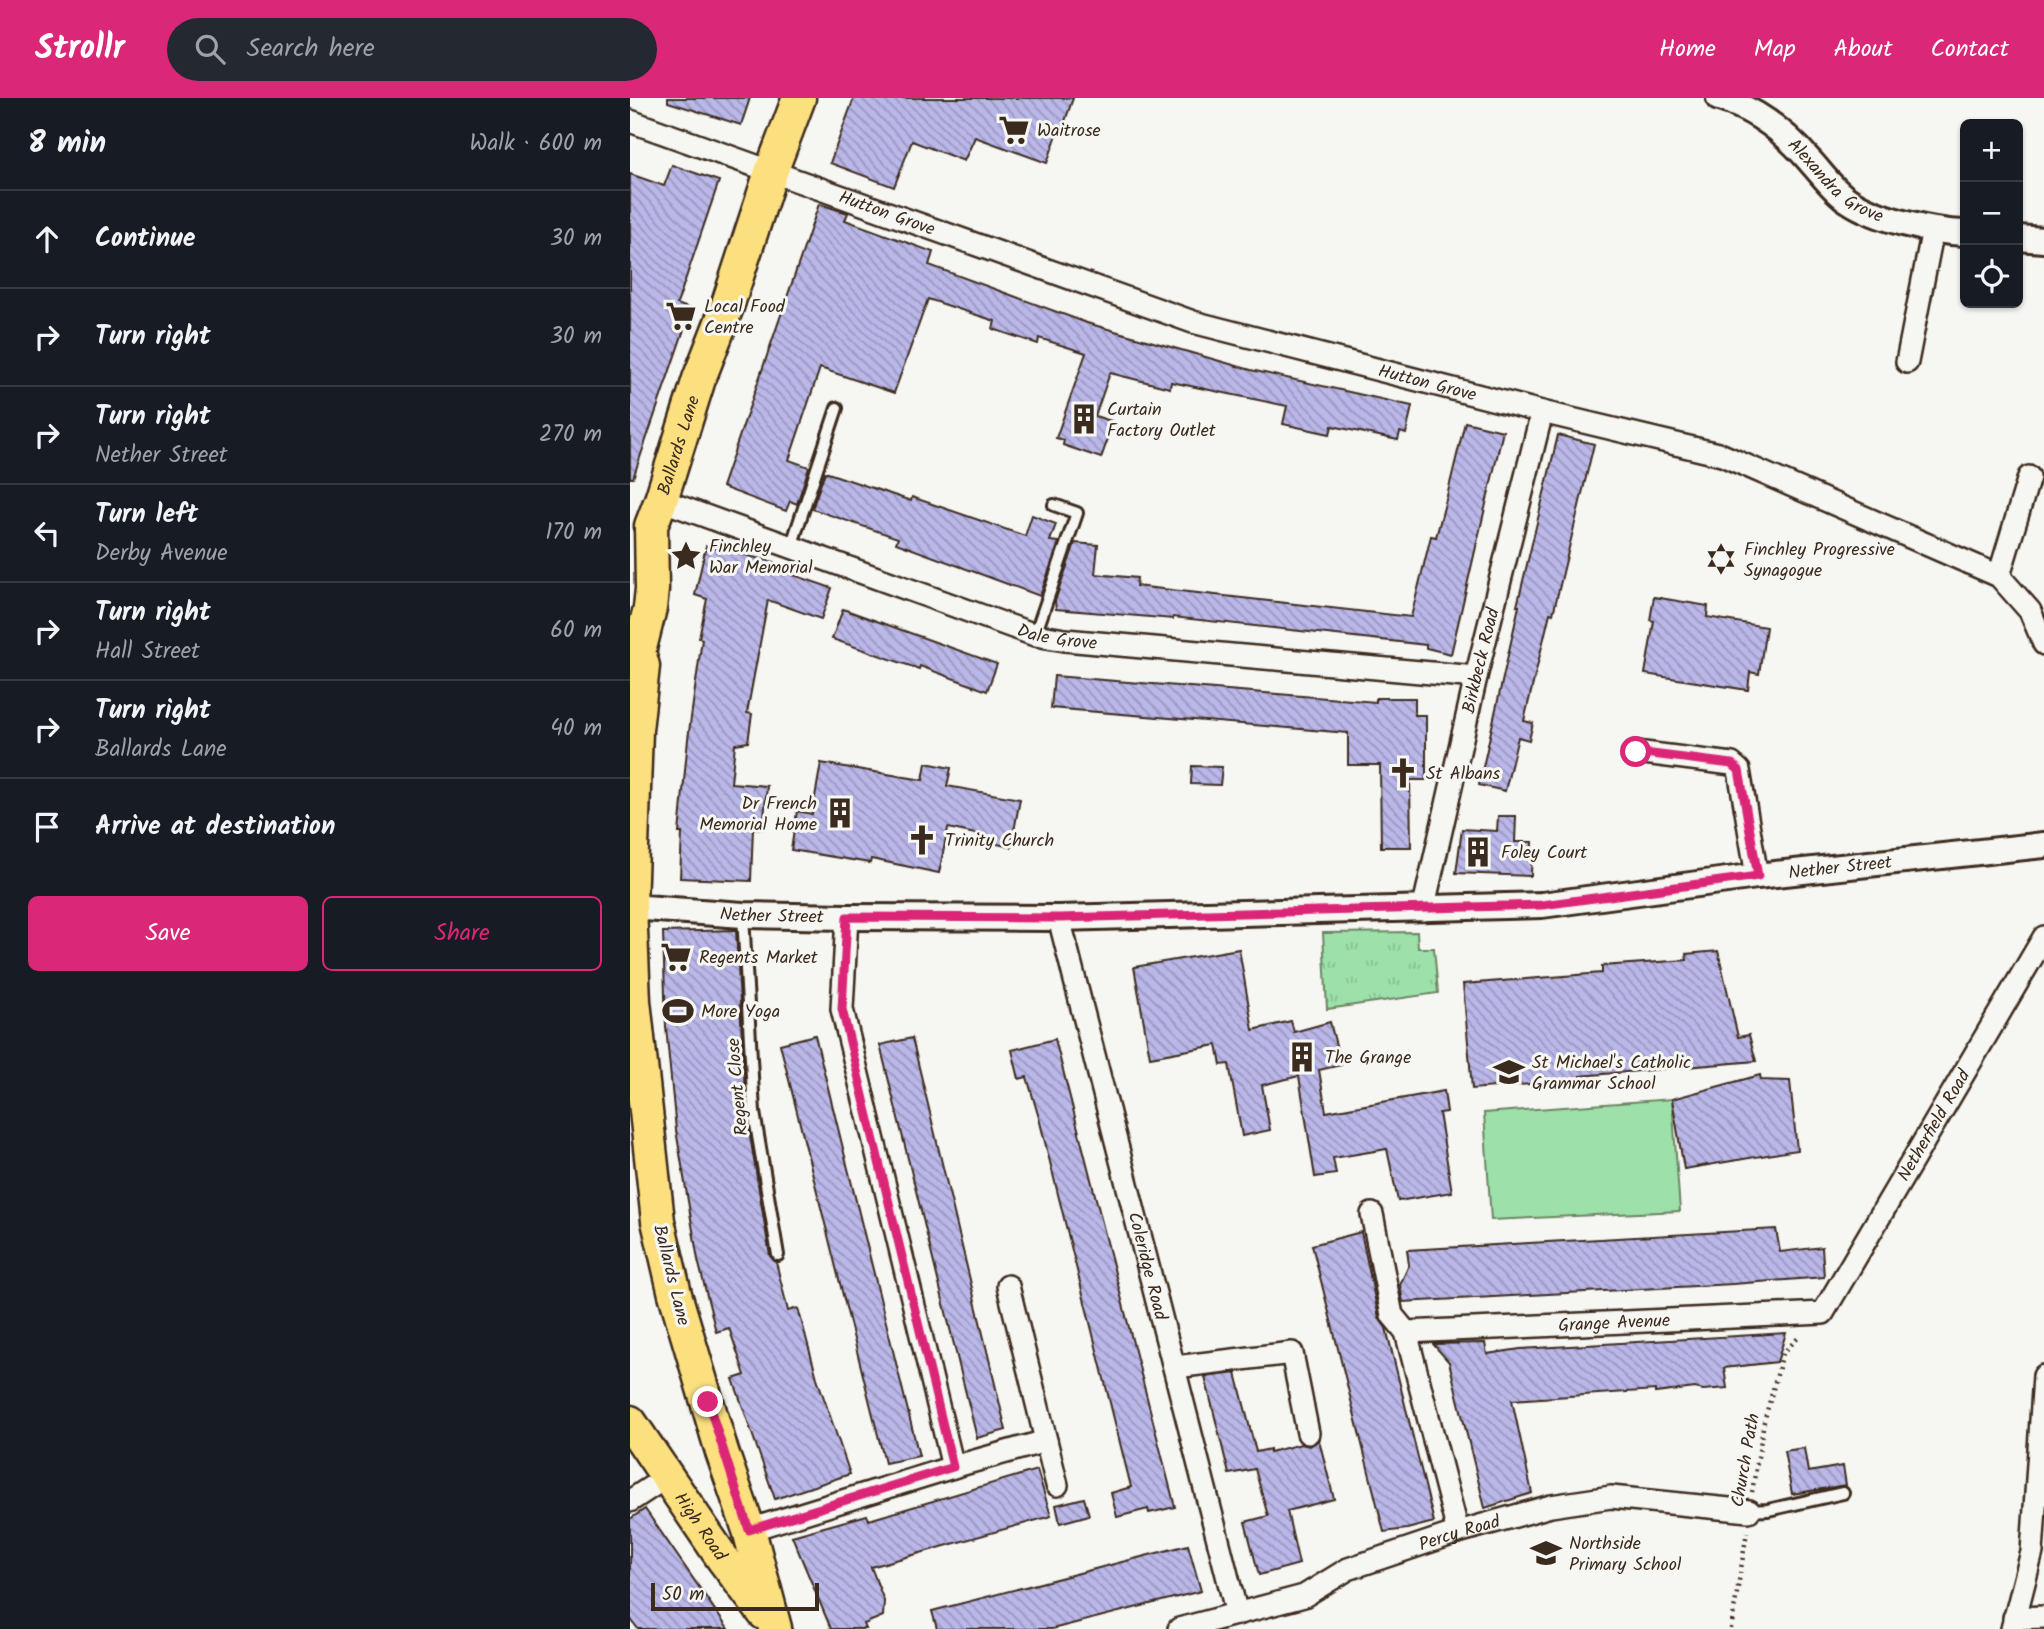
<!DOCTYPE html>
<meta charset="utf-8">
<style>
:root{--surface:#171b24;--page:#242831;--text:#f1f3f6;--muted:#9ea1a6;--line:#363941;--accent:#db2777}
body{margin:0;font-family:Kalam,sans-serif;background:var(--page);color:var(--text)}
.controls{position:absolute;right:21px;top:21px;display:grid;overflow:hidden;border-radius:10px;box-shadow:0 2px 5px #0004}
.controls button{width:63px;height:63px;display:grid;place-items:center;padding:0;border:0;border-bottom:2px solid var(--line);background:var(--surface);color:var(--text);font:35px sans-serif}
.scale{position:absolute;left:21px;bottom:18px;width:168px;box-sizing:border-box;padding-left:7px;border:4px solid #3b2a1e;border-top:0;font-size:19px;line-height:24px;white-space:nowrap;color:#3b2a1e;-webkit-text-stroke:5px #f6f6f2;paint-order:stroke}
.stop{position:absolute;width:21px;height:21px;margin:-16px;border:5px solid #db2777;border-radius:50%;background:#fff}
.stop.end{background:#db2777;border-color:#fff;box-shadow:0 2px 7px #0008}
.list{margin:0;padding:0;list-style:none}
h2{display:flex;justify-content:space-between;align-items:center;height:91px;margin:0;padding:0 28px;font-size:30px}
h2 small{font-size:23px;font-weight:400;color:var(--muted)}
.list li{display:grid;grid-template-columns:46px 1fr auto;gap:21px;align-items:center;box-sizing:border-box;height:98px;padding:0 28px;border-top:2px solid var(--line)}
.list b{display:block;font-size:26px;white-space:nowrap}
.list p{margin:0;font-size:23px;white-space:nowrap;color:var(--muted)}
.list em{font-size:23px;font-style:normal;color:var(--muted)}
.actions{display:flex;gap:14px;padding:21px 28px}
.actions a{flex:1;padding:16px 0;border:2px solid var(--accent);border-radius:10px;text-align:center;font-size:24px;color:var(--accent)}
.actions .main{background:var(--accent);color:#fff}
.icon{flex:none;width:38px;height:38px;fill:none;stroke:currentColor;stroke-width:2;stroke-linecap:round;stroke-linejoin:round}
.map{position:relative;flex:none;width:1414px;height:1531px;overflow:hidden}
header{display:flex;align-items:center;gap:42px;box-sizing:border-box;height:98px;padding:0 35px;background:var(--accent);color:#fff}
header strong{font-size:33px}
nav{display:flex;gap:38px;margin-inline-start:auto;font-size:24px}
.search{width:490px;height:63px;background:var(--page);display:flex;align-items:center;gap:18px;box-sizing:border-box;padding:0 24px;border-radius:38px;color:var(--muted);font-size:26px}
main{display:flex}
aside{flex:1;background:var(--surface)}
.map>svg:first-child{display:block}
</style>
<header>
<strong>Strollr</strong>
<div class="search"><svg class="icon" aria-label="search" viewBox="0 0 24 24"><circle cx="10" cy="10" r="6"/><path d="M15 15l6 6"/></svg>Search here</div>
<nav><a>Home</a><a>Map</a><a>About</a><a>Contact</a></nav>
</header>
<main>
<aside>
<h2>8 min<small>Walk · 600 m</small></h2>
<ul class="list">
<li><svg class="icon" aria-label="ahead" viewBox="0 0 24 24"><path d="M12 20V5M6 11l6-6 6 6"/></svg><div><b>Continue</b></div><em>30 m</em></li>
<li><svg class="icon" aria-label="right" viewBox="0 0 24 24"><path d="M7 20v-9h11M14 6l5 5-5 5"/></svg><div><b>Turn right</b></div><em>30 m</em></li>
<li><svg class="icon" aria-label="right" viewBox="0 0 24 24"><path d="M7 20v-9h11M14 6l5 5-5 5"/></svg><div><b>Turn right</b><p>Nether Street</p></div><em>270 m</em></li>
<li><svg class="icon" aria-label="left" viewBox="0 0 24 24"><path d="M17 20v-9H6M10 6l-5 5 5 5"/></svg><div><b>Turn left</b><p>Derby Avenue</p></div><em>170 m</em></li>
<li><svg class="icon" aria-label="right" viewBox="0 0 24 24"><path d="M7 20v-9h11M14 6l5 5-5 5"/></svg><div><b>Turn right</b><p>Hall Street</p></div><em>60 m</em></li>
<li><svg class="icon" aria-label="right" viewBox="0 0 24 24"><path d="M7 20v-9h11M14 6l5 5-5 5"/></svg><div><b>Turn right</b><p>Ballards Lane</p></div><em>40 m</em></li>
<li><svg class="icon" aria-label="arrive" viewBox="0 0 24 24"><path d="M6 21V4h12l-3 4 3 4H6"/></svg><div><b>Arrive at destination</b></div></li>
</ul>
<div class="actions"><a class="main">Save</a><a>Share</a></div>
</aside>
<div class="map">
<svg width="1414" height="1531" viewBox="0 0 1414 1531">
<defs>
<pattern id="grass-tufts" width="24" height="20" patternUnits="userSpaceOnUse" patternTransform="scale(1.75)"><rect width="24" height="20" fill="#9de0aa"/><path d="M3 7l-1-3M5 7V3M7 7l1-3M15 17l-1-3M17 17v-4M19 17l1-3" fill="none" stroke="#88c092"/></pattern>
<pattern id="building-back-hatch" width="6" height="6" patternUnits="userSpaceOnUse" patternTransform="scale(1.75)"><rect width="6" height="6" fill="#bab7e9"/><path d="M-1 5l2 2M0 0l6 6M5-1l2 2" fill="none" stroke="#9895bc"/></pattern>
</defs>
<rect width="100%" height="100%" fill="#f6f6f2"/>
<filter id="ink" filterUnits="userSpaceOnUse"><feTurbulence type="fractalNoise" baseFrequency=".0143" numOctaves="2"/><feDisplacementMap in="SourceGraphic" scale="14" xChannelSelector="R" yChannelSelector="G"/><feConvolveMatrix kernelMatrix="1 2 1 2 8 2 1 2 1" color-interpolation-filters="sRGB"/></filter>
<g filter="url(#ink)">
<polygon fill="url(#grass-tufts)" stroke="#6c8564" stroke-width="2" points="787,834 788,850 804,850 808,895 697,911 693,835"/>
<polygon fill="#9de0aa" stroke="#6c8564" stroke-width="2" points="1042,1001 1050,1113 861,1122 854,1015"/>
<g fill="url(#building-back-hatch)" stroke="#3b2a1e" stroke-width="2">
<polygon points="38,0 120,0 111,27 38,4"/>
<polygon points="224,0 443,0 433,29 430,28 417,65 345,39 334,63 282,43 264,89 200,65"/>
<polygon points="42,67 89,83 47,206 61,211 3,380 0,380 0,76 34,88"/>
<polygon points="189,106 218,115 215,122 303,154 299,167 457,225 621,272 782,308 776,336 770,334 768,342 702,328 700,336 653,326 657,308 541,284 540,290 480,275 465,318 484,324 471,360 433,347 434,342 426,340 456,255 409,240 408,246 363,231 365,223 298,201 264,295 190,270 159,362 179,369 167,406 160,403 156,413 92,389"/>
<polygon points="835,324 873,333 821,556 796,550 796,547 688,535 543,519 543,521 426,511 425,503 445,445 468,447 465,476 507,480 506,488 781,519 801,438 806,439 818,394"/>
<polygon points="928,337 964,346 923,516 920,515 894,623 903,625 899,642 888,639 875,693 849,687 889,508 887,508"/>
<polygon points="195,374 281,403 282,399 395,438 402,417 426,426 420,443 429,444 410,498 266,445 268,440 182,411"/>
<polygon points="76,448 144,464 143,470 202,490 191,521 138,502 117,615 122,616 118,644 105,646 101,685 137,688 133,731 123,730 121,783 50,780 52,735 49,735 58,641 72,541 69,540 77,501 65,497"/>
<polygon points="1024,499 1078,508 1077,519 1136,529 1129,576 1120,574 1118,592 1015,576 1024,523 1020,522"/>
<polygon points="213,511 367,566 357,593 290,568 289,571 202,541"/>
<polygon points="424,578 746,604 746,600 785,600 785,617 796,617 796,682 780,682 781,749 751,749 750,667 718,667 718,635 421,610"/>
<polygon points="191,665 293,682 296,665 321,670 317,688 390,701 381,749 358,744 359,739 318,730 309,775 241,761 240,765 161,752 167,713 182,716"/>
<polygon points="562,668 592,669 590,687 561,686"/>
<polygon points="868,718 886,718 885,744 902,744 901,778 826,775 832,731 867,733"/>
<polygon points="106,832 116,1014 140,1158 146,1164 158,1213 168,1210 187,1280 220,1376 145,1401 103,1281 115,1277 99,1230 86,1234 68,1162 46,1032 36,929 33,834"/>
<polygon points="609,851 623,932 661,923 664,934 700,924 711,967 689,972 696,1014 814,993 817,1014 809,1015 822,1094 768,1103 757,1051 703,1060 706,1076 685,1079 669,978 632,987 640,1032 612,1038 599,966 591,967 587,947 520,959 504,869"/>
<polygon points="1088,853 1108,939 1119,937 1126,963 950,978 950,982 842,991 833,886 972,875 972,868 1057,862 1056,856"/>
<polygon points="185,937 289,1358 255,1365 150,946"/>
<polygon points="282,940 376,1332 347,1340 250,947"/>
<polygon points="425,941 545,1409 519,1415 518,1411 487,1419 481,1395 501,1389 409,1020 397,979 389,981 382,952"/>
<polygon points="1130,977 1131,982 1160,983 1167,1052 1054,1071 1042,1001"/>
<polygon points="1146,1131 1150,1154 1192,1149 1194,1179 1103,1186 773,1204 770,1187 779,1167 777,1152"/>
<polygon points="731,1134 749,1220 756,1230 804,1424 777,1431 754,1434 682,1147"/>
<polygon points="1156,1235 1147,1264 1094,1270 1097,1290 1073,1292 1065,1290 1025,1295 1025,1292 882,1302 902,1395 855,1410 819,1264 803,1246 855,1245 857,1256 890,1251"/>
<polygon points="606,1275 626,1354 640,1351 640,1354 671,1346 680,1348 689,1342 704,1401 657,1413 669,1466 629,1477 615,1424 638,1418 625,1371 599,1376 575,1279"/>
<polygon points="1174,1350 1178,1374 1213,1368 1216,1387 1162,1396 1154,1353"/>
<polygon points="407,1372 421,1418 241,1469 254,1503 253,1518 234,1526 236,1531 201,1531 162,1438 237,1417 239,1422"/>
<polygon points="454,1400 459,1417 430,1425 426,1407"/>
<polygon points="15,1411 98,1531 8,1531 0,1520 0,1421"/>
<polygon points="558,1447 571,1493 422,1531 307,1531 302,1513"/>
</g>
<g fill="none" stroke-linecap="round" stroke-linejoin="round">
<g stroke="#3b2a1e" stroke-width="16">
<g id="service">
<polyline points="161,449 207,310"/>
<polyline points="405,537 447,415 424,407"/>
<polyline points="113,817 124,1014 148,1157"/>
<polyline points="1119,1413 1138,1412 1213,1395"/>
</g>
</g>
<g stroke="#3b2a1e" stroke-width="26">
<g id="minor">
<path id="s1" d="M 0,23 L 563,224 L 912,314 L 1092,357 L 1369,478 L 1400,513 L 1414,546"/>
<polyline points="1277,264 1303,131"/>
<path id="s2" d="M 31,402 L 405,537 L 435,542 L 846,579"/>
<polyline points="1369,478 1399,379"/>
<polyline points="1006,654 1102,666 1109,672 1127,778"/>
<path id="s3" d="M 793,812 L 846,579 L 912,314"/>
<polyline points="217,819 212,911 323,1369"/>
<path id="s4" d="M 429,820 L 607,1516"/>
<polyline points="742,1116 762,1217 776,1234"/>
<polyline points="378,1188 427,1387"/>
<polyline points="545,1269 662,1255 678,1335"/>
<polyline points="0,1403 38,1378"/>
<polyline points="119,1432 323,1369 416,1343"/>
<path id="s5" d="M 828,1434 L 776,1234 L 1193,1215 L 1414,839"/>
<polyline points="1384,1520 1414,1519"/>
<path id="s6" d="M 549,1531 L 674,1498 L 718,1471 L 828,1434 L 921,1408 L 981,1399 L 1119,1413"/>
<polyline points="1382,1531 1402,1454 1414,1278"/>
</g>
</g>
<g stroke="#3b2a1e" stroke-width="30">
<g id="tertiary">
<path id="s7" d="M 1089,0 C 1125,11 1156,35 1180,63 C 1192,76 1203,92 1218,102 C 1246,121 1301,134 1335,135"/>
<polyline points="1388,140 1414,142"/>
<path id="s8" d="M 0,809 L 113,817 L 217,819 L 429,820 L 912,807 L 1127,778 L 1414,747"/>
</g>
</g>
<g stroke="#3b2a1e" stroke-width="37">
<g id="primary">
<path id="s9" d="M 0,1324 L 93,1461 L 134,1515"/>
<path id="s10" d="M 145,1530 L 119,1432 L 92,1354 L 45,1196 L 28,1123 L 4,903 L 0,809 L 6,632 L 13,568 L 9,554 L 20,510 L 22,491 L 21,428 L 31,402 L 69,281 L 97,209 L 141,74 L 169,0"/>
</g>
</g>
<g stroke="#3b2a1e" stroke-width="4.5" stroke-dasharray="2 5" stroke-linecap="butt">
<polyline points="1122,1394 1134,1324 1153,1255 1170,1238"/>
<polyline points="1101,1531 1117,1434"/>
</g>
<use href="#service" stroke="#f6f6f2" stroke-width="10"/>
<use href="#minor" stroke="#f6f6f2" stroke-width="21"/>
<use href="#tertiary" stroke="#f6f6f2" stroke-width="24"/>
<use href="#primary" stroke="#fce080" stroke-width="32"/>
</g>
</g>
<g fill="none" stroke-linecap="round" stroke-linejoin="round" filter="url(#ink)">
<polyline stroke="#db2777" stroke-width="9" points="78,1304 119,1432 323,1369 212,911 217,819 429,820 912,807 1128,778 1109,672 1102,666 1006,654"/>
</g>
<defs>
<g id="supermarket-bare" transform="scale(2.415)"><path d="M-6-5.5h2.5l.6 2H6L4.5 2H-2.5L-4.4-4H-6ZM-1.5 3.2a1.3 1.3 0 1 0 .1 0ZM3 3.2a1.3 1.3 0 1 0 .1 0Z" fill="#3b2a1e" stroke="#f6f6f2" stroke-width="2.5" paint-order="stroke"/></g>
<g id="building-bare" transform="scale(2.415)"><path d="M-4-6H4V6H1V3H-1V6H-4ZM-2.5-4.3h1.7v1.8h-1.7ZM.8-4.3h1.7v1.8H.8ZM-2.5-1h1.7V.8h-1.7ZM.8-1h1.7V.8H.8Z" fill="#3b2a1e" stroke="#f6f6f2" stroke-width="2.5" paint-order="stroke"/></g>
<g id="sight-bare" transform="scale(2.415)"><path d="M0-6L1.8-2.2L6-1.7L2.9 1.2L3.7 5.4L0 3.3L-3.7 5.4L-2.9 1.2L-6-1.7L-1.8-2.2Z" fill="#3b2a1e" stroke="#f6f6f2" stroke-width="2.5" paint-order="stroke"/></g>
<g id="synagogue-bare" transform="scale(2.415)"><path d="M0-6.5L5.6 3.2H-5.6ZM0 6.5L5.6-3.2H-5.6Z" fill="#3b2a1e" stroke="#f6f6f2" stroke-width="2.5" paint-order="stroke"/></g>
<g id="church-bare" transform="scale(2.415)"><path d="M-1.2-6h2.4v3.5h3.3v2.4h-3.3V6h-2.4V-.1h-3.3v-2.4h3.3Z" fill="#3b2a1e" stroke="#f6f6f2" stroke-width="2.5" paint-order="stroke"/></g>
<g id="stadium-bare" transform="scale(2.415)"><path d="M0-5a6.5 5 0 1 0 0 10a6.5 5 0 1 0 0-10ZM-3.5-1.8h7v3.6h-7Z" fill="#3b2a1e" stroke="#f6f6f2" stroke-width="2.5" paint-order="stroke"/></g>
<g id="school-bare" transform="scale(2.415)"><path d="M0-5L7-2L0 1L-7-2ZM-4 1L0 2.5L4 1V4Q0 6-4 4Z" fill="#3b2a1e" stroke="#f6f6f2" stroke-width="2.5" paint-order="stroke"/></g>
</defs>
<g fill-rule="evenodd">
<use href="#supermarket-bare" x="384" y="32"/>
<use href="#supermarket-bare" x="51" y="218"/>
<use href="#building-bare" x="454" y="321"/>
<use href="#sight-bare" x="56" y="458"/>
<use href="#synagogue-bare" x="1091" y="461"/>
<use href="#church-bare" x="773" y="675"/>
<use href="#building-bare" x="210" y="715"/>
<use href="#church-bare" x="292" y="742"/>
<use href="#building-bare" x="848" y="754"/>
<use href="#supermarket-bare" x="46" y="859"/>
<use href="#stadium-bare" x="48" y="913"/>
<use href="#building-bare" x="672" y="959"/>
<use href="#school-bare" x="879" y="974"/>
<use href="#school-bare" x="916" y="1455"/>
</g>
<g text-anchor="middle" stroke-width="6" stroke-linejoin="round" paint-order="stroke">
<g font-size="18" fill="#3b2a1e" stroke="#f6f6f2" text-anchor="start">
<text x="407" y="38">Waitrose</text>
<text x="74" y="214">Local Food<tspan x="74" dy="21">Centre</tspan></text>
<text x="477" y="317">Curtain<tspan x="477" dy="21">Factory Outlet</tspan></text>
<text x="79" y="454">Finchley<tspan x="79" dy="21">War Memorial</tspan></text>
<text x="1114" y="457">Finchley Progressive<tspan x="1114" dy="21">Synagogue</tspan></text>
<text x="796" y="681">St Albans</text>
<text x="187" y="711" text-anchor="end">Dr French<tspan x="187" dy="21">Memorial Home</tspan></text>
<text x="315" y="748">Trinity Church</text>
<text x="871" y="760">Foley Court</text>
<text x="69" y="865">Regents Market</text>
<text x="71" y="919">More Yoga</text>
<text x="695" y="965">The Grange</text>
<text x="902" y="970">St Michael's Catholic<tspan x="902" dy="21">Grammar School</tspan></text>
<text x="939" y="1451">Northside<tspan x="939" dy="21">Primary School</tspan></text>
</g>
<g font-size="18" fill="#3b2a1e" stroke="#f6f6f2">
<text dy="6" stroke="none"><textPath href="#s7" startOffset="145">Alexandra Grove</textPath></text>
<text dy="6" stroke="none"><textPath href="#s1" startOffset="273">Hutton Grove</textPath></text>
<text dy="6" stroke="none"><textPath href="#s1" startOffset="840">Hutton Grove</textPath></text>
<text dy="6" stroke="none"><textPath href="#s10" startOffset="1208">Ballards Lane</textPath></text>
<text dy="6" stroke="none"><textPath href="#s2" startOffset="420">Dale Grove</textPath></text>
<text dy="6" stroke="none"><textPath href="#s3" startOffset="256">Birkbeck Road</textPath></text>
<text dy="6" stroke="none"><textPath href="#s8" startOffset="1213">Nether Street</textPath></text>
<text dy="6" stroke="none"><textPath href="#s8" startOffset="142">Nether Street</textPath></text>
<text transform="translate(107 989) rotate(-95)" y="6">Regent Close</text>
<text dy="6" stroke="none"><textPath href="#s5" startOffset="842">Netherfield Road</textPath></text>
<text dy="6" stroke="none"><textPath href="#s4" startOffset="359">Coleridge Road</textPath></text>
<text transform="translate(42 1177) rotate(76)" y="6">Ballards Lane</text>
<text dy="6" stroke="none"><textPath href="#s5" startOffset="415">Grange Avenue</textPath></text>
<text transform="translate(1115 1362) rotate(-80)" y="6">Church Path</text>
<text dy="6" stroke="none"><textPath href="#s9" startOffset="126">High Road</textPath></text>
<text dy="6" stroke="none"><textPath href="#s6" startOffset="298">Percy Road</textPath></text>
</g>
</g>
</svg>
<div class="controls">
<button>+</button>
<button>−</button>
<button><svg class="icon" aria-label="locate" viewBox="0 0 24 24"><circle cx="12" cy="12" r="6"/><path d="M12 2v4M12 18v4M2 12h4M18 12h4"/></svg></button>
</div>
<div class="scale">50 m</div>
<div class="stop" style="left:1006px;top:654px"></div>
<div class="stop end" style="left:78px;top:1304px"></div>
</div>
</main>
